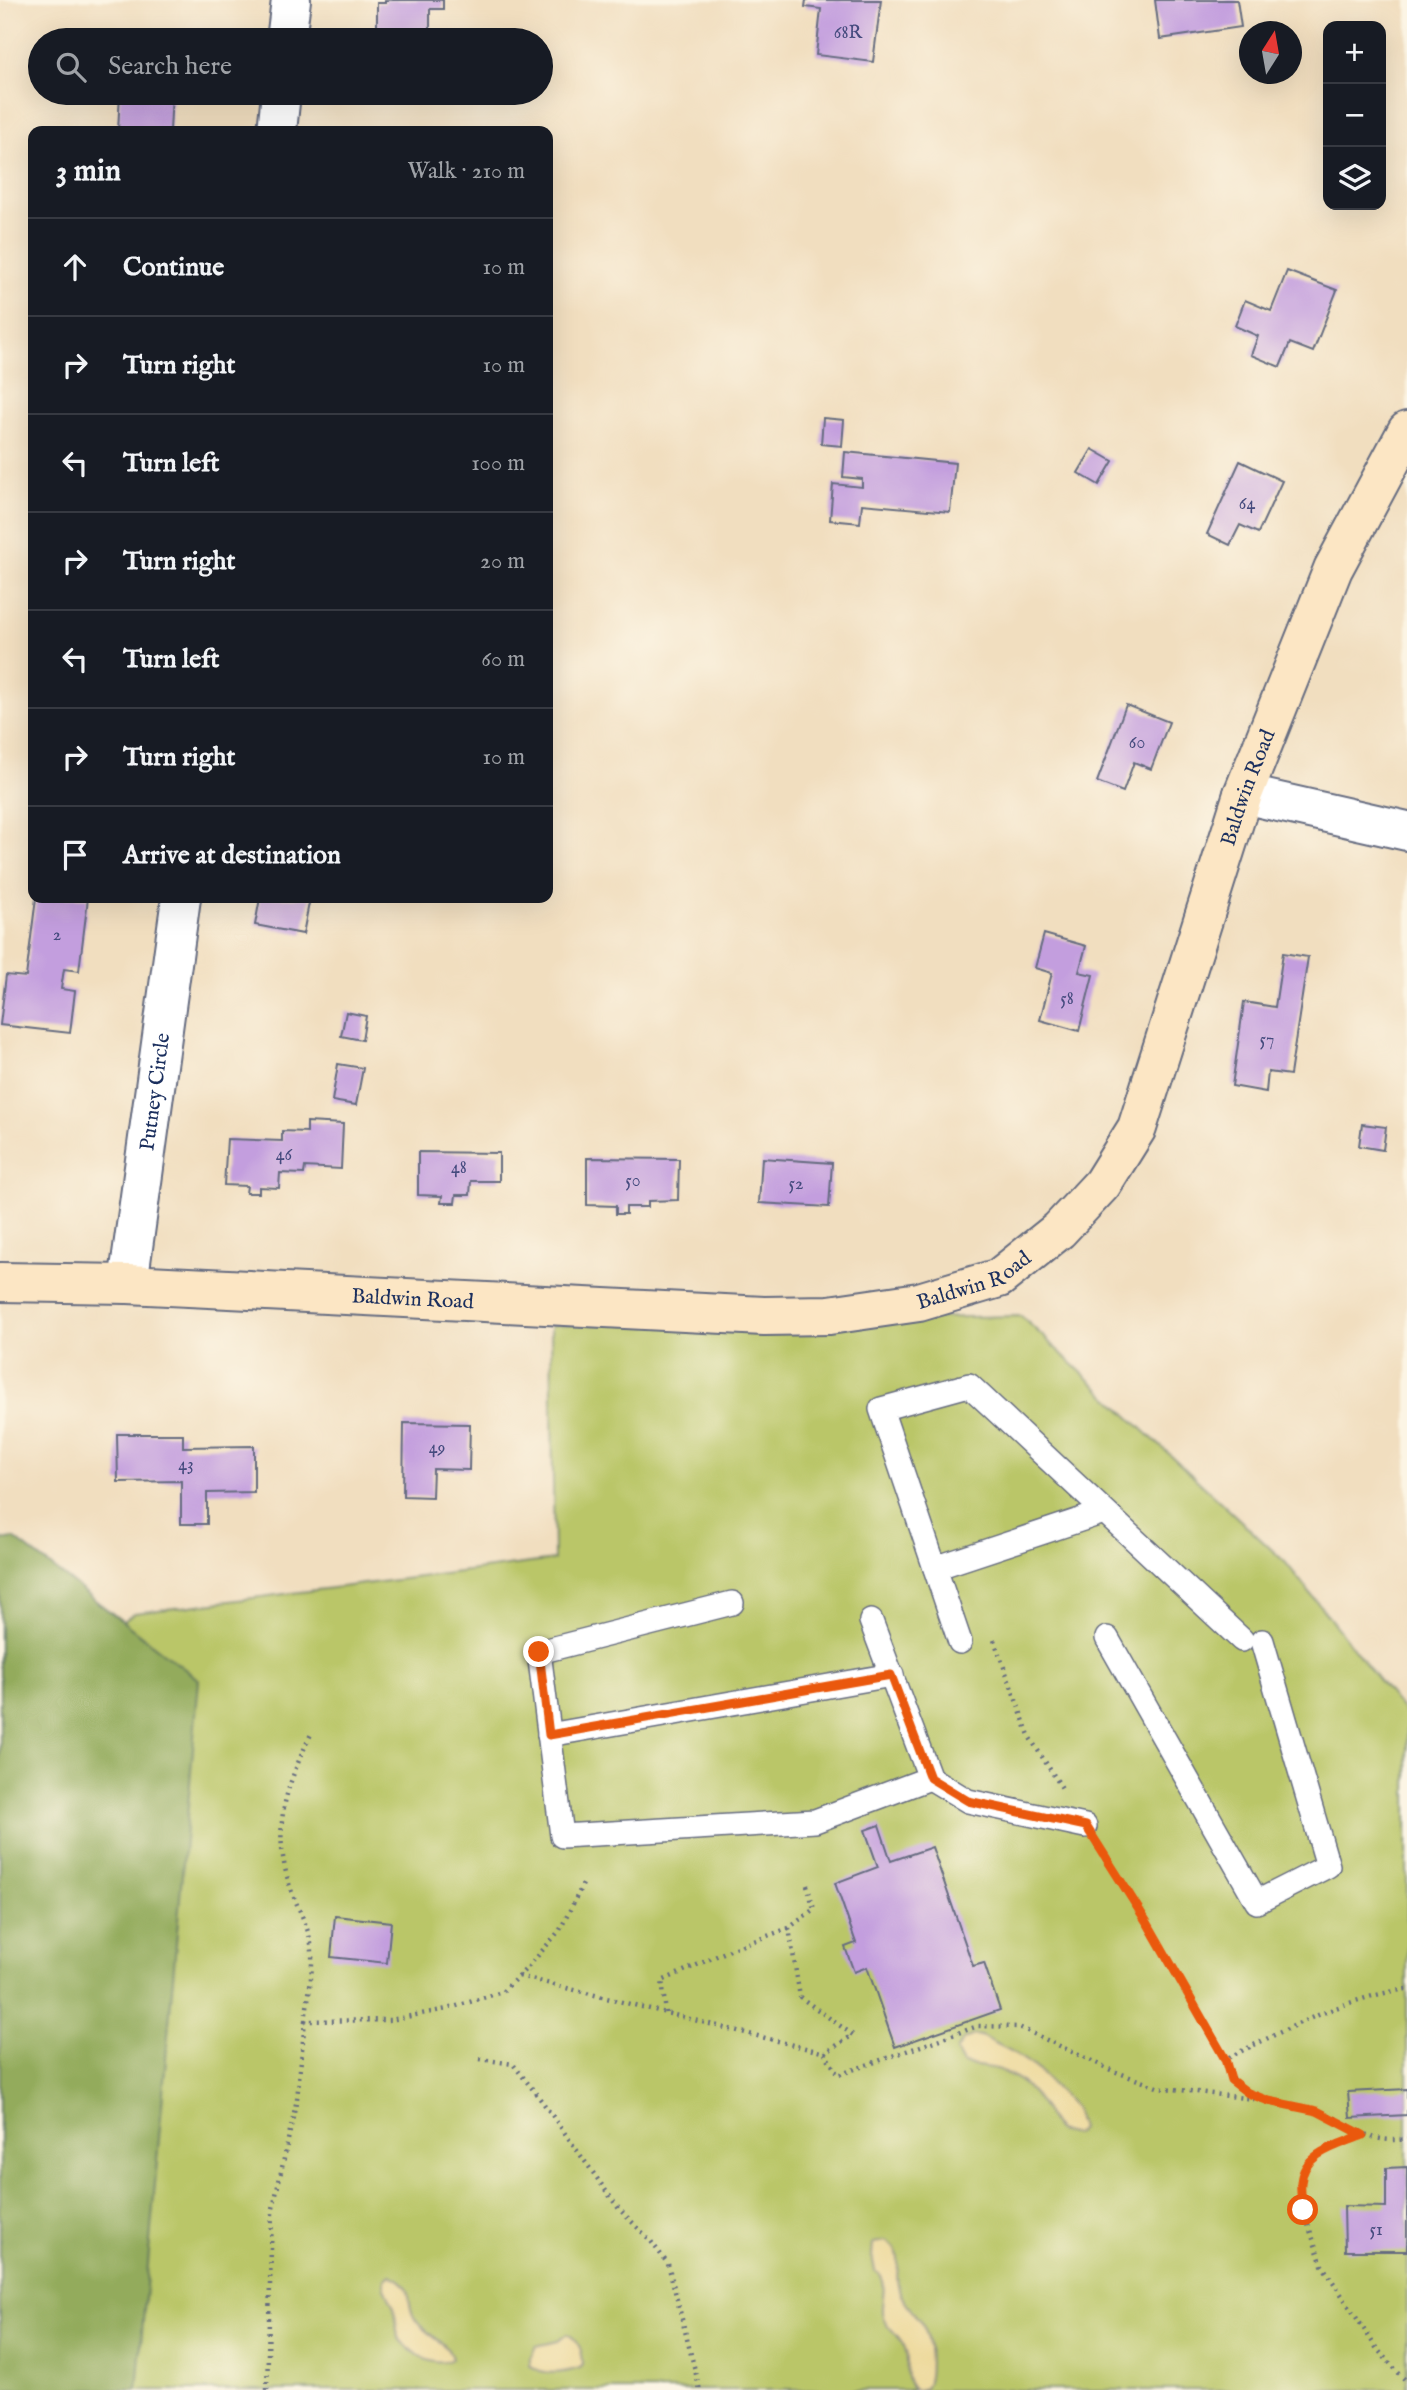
<!DOCTYPE html>
<meta charset="utf-8">
<style>
:root{--surface:#171b24;--page:#20242c;--text:#f1f3f6;--muted:#9ea1a6;--line:#363941}
body{margin:0;font-family:"IM FELL English",serif;background:var(--page);color:var(--text)}
.controls{position:absolute;right:21px;top:21px;display:grid;overflow:hidden;border-radius:14px;box-shadow:0 7px 28px #0002}
.controls button{width:63px;height:63px;display:grid;place-items:center;padding:0;border:0;border-bottom:2px solid var(--line);background:var(--surface);color:var(--text);font:35px sans-serif}
.compass{position:absolute;left:1239px;top:21px;width:63px;height:63px;border-radius:50%;background:var(--surface);box-shadow:0 7px 28px #0002;rotate:11deg}
.stop{position:absolute;width:21px;height:21px;margin:-16px;border:5px solid #ea580c;border-radius:50%;background:#fff}
.stop.end{background:#ea580c;border-color:#fff;box-shadow:0 2px 7px #0008}
.list{margin:0;padding:0;list-style:none}
h2{display:flex;justify-content:space-between;align-items:center;height:91px;margin:0;padding:0 28px;font-size:30px}
h2 small{font-size:23px;font-weight:400;color:var(--muted)}
.list li{display:grid;grid-template-columns:46px 1fr auto;gap:21px;align-items:center;box-sizing:border-box;height:98px;padding:0 28px;border-top:2px solid var(--line)}
.list b{display:block;font-size:26px;white-space:nowrap}
.list em{font-size:23px;font-style:normal;color:var(--muted)}
.icon{flex:none;width:38px;height:38px;fill:none;stroke:currentColor;stroke-width:2;stroke-linecap:round;stroke-linejoin:round}
.map{position:relative;flex:none;width:1407px;height:2390px;overflow:hidden}
.search{position:absolute;background:var(--surface);box-shadow:0 7px 28px #0002;left:28px;top:28px;width:525px;height:77px;display:flex;align-items:center;gap:18px;box-sizing:border-box;padding:0 24px;border-radius:38px;color:var(--muted);font-size:26px}
.panel{position:absolute;background:var(--surface);box-shadow:0 7px 28px #0002;left:28px;top:126px;width:525px;height:777px;border-radius:14px}
.map>svg:first-child{display:block}
</style>
<div class="map">
<svg width="1407" height="2390" viewBox="0 0 1407 2390">
<rect width="100%" height="100%" fill="#fcf5e5"/>
<filter id="ink" filterUnits="userSpaceOnUse"><feTurbulence type="fractalNoise" baseFrequency=".0143" numOctaves="2"/><feDisplacementMap in="SourceGraphic" scale="14" xChannelSelector="R" yChannelSelector="G"/><feConvolveMatrix kernelMatrix="1 2 1 2 8 2 1 2 1" color-interpolation-filters="sRGB"/></filter>
<filter id="wash" filterUnits="userSpaceOnUse"><feTurbulence type="fractalNoise" baseFrequency=".00686" numOctaves="4" result="noise"/><feDisplacementMap in="SourceGraphic" scale="28" xChannelSelector="R" yChannelSelector="G"/><feGaussianBlur stdDeviation="1.57" result="paint"/><feColorMatrix in="noise" values="0 0 0 0 0 0 0 0 0 0 0 0 0 0 0 0 0 1.4 0 .05"/><feComposite in="paint" operator="in"/></filter>
<g filter="url(#wash)">
<rect width="100%" height="100%" fill="#f1debf"/>
<polygon fill="#bac668" stroke="#6a7a63" stroke-width="2" points="1021,1316 1286,1563 1407,1716 1407,2390 0,2390 0,1994 25,1692 135,1613 554,1560 551,1325"/>
<polygon fill="#93ab5c" stroke="#576d5d" stroke-width="2" points="14,1538 199,1680 137,2390 0,2390 0,1540"/>
<g fill="#eeda9e" stroke="#84847e" stroke-width="2">
<path d="M 974,2035 L 981,2036 L 1011,2051 L 1036,2068 L 1075,2108 L 1081,2129 L 1075,2135 L 1057,2131 C 1044,2107 1028,2081 1002,2071 C 990,2066 976,2067 963,2064 L 956,2051 L 964,2039 Z"/>
<path d="M 886,2241 C 908,2256 892,2269 899,2290 C 903,2305 919,2315 925,2330 C 930,2340 933,2381 924,2388 C 921,2390 918,2390 914,2390 C 900,2374 911,2364 905,2348 C 900,2334 883,2326 882,2312 C 881,2297 890,2280 875,2271 L 872,2256 L 873,2243 Z"/>
<path d="M 390,2275 C 419,2287 403,2300 415,2319 C 425,2336 447,2339 452,2359 C 433,2370 411,2352 398,2338 L 394,2307 L 385,2288 L 385,2280 Z"/>
<path d="M 567,2334 C 579,2339 583,2353 583,2365 L 580,2368 C 564,2373 543,2377 530,2365 L 530,2358 L 536,2346 L 558,2341 Z"/>
</g>
<g id="blocks">
<g fill="#c39ede">
<polygon points="385,0 443,0 443,9 430,9 430,40 377,40 377,3 385,3"/>
<polygon points="806,0 881,0 873,62 816,55 821,9 805,7"/>
<polygon points="1155,0 1237,0 1241,27 1160,39"/>
<polygon points="120,93 172,93 170,131 118,131"/>
<polygon points="1287,271 1337,290 1313,352 1290,343 1280,367 1251,355 1258,336 1235,326 1245,300 1271,311"/>
<polygon points="823,418 844,420 842,446 821,444"/>
<polygon points="1092,449 1113,461 1099,485 1078,473"/>
<polygon points="845,452 955,463 950,512 862,504 860,523 830,520 833,484 862,487 862,479 843,477"/>
<polygon points="1240,461 1282,481 1258,533 1240,525 1230,545 1207,534"/>
<polygon points="1126,705 1169,722 1151,769 1134,762 1123,792 1097,782"/>
<polygon points="36,898 88,898 79,971 64,969 61,989 75,991 70,1033 0,1025 6,975 26,977"/>
<polygon points="260,898 310,898 303,934 255,925"/>
<polygon points="1044,934 1086,946 1079,972 1093,975 1079,1031 1040,1020 1052,973 1035,968"/>
<polygon points="1283,953 1308,957 1290,1075 1268,1072 1266,1092 1232,1086 1244,1002 1275,1007"/>
<polygon points="346,1012 366,1016 362,1040 341,1036"/>
<polygon points="338,1064 363,1068 356,1105 332,1101"/>
<polygon points="307,1122 343,1124 341,1169 305,1167 304,1174 280,1173 279,1188 259,1187 259,1193 246,1193 247,1186 224,1185 227,1139 282,1141 282,1131 307,1132"/>
<polygon points="1362,1124 1386,1127 1383,1150 1359,1146"/>
<polygon points="418,1152 499,1153 499,1181 471,1181 470,1195 456,1195 455,1203 441,1203 442,1196 418,1195"/>
<polygon points="587,1158 679,1159 678,1200 648,1201 648,1207 626,1207 626,1214 616,1214 616,1206 587,1205"/>
<polygon points="762,1158 832,1163 829,1207 759,1203"/>
<polygon points="404,1423 470,1424 469,1470 433,1469 432,1497 403,1496"/>
<polygon points="117,1434 183,1434 183,1447 254,1446 254,1492 207,1493 207,1524 181,1524 181,1481 118,1482"/>
<polygon points="879,1825 891,1861 932,1847 973,1966 984,1963 1000,2010 895,2047 867,1967 854,1972 845,1947 856,1943 835,1883 878,1867 865,1830"/>
<polygon points="335,1916 391,1922 387,1963 331,1957"/>
<polygon points="1407,2089 1407,2115 1350,2118 1348,2092"/>
<polygon points="1407,2167 1407,2251 1345,2251 1344,2206 1386,2207 1386,2168"/>
</g>
</g>
</g>
<g filter="url(#ink)">
<use href="#blocks" fill-opacity="0" stroke="#666c80" stroke-width="2"/>
<g fill="none" stroke-linecap="round" stroke-linejoin="round">
<g stroke="#666c80" stroke-width="26">
<g id="lane">
<polyline points="935,1568 1104,1512"/>
<polyline points="732,1603 539,1652 562,1836 815,1821 930,1778 871,1621"/>
<polyline points="1107,1638 1257,1902 1328,1866 1262,1641"/>
<polyline points="960,1642 881,1409 969,1385 1242,1640"/>
<polyline points="549,1735 892,1675"/>
<polyline points="930,1778 968,1801 1085,1826"/>
</g>
</g>
<g stroke="#666c80" stroke-width="42">
<g id="street">
<polyline points="286,40 291,0"/>
<polyline points="277,131 281,93"/>
<polyline points="1243,794 1407,831"/>
<path id="s1" d="M 128,1284 L 181,898"/>
</g>
</g>
<g stroke="#666c80" stroke-width="42">
<g id="secondary">
<path id="s2" d="M 0,1282 L 128,1284 L 764,1316 L 829,1315 L 919,1302 L 999,1278 L 1059,1230 L 1102,1184 L 1137,1128 L 1243,794 L 1333,569 L 1407,431"/>
</g>
</g>
<g stroke="#666c80" stroke-width="4.5" stroke-dasharray="2 5" stroke-linecap="butt">
<polyline points="994,1640 1030,1738 1062,1788"/>
<path d="M 1102,1852 L 1148,1924 L 1225,2059 C 1284,2031 1342,1998 1407,1989"/>
<polyline points="807,1885 814,1909 789,1928 800,1997 853,2035 825,2053"/>
<polyline points="519,1976 825,2053 838,2075 978,2026 1019,2027 1111,2070 1157,2087 1277,2102"/>
<polyline points="666,2013 662,1981 732,1949 789,1928"/>
<path d="M 305,2021 C 308,1999 313,1974 312,1951 C 310,1926 294,1903 288,1880 C 272,1823 287,1785 311,1734"/>
<polyline points="480,2059 513,2064 544,2104 619,2209 650,2240 668,2264 700,2390"/>
<path d="M 1225,2059 C 1232,2084 1237,2088 1262,2098"/>
<path d="M 1274,2102 C 1288,2105 1304,2106 1318,2111 C 1351,2123 1366,2145 1407,2139"/>
<polyline points="1363,2135 1320,2153 1305,2167 1301,2182 1303,2210 1322,2265 1377,2349 1407,2382"/>
<polyline points="267,2390 272,2213 297,2099 305,2021 390,2020 447,2009 502,1992 529,1966 560,1930 584,1882"/>
</g>
<use href="#lane" stroke="#fff" stroke-width="23"/>
<use href="#street" stroke="#fff" stroke-width="38"/>
<use href="#secondary" stroke="#fce6c4" stroke-width="38"/>
</g>
</g>
<g fill="none" stroke-linecap="round" stroke-linejoin="round" filter="url(#ink)">
<path stroke="#ea580c" stroke-width="9" d="M 539,1652 L 549,1735 L 891,1675 L 930,1778 L 968,1801 L 1086,1826 L 1148,1924 L 1225,2059 L 1231,2080 L 1248,2093 L 1269,2101 L 1317,2111 L 1363,2135 C 1339,2145 1303,2152 1301,2183 C 1300,2191 1302,2202 1303,2210"/>
</g>
<g text-anchor="middle" stroke-width="5" stroke-linejoin="round" paint-order="stroke">
<g font-size="18" fill="#454b7e">
<text x="848" y="38">68R</text>
<text x="1247" y="509">64</text>
<text x="1137" y="748">60</text>
<text x="57" y="940">2</text>
<text x="1067" y="1004">58</text>
<text x="1267" y="1045">57</text>
<text x="284" y="1160">46</text>
<text x="459" y="1173">48</text>
<text x="633" y="1186">50</text>
<text x="796" y="1189">52</text>
<text x="437" y="1453">49</text>
<text x="186" y="1470">43</text>
<text x="1376" y="2235">51</text>
</g>
<g font-size="21" fill="#1b2f5e" stroke="#fcf5e5">
<text dy="7" stroke="none"><textPath href="#s2" startOffset="1568">Baldwin Road</textPath></text>
<text dy="7" stroke="none"><textPath href="#s1" startOffset="194">Putney Circle</textPath></text>
<text dy="7" stroke="none"><textPath href="#s2" startOffset="980">Baldwin Road</textPath></text>
<text dy="7" stroke="none"><textPath href="#s2" startOffset="413">Baldwin Road</textPath></text>
</g>
</g>
</svg>
<div class="controls">
<button>+</button>
<button>−</button>
<button><svg class="icon" aria-label="layers" viewBox="0 0 24 24"><path d="M12 4l9 5-9 5-9-5zM3 14l9 5 9-5"/></svg></button>
</div>
<svg class="compass" viewBox="-18 -18 36 36"><path d="M0-13l5 13h-10z" fill="#e53935"/><path d="M0 13l5-13h-10z" fill="#9ea1a6"/></svg>
<div class="stop" style="left:1303px;top:2210px"></div>
<div class="stop end" style="left:539px;top:1652px"></div>
<div class="search"><svg class="icon" aria-label="search" viewBox="0 0 24 24"><circle cx="10" cy="10" r="6"/><path d="M15 15l6 6"/></svg>Search here</div>
<section class="panel">
<h2>3 min<small>Walk · 210 m</small></h2>
<ul class="list">
<li><svg class="icon" aria-label="ahead" viewBox="0 0 24 24"><path d="M12 20V5M6 11l6-6 6 6"/></svg><div><b>Continue</b></div><em>10 m</em></li>
<li><svg class="icon" aria-label="right" viewBox="0 0 24 24"><path d="M7 20v-9h11M14 6l5 5-5 5"/></svg><div><b>Turn right</b></div><em>10 m</em></li>
<li><svg class="icon" aria-label="left" viewBox="0 0 24 24"><path d="M17 20v-9H6M10 6l-5 5 5 5"/></svg><div><b>Turn left</b></div><em>100 m</em></li>
<li><svg class="icon" aria-label="right" viewBox="0 0 24 24"><path d="M7 20v-9h11M14 6l5 5-5 5"/></svg><div><b>Turn right</b></div><em>20 m</em></li>
<li><svg class="icon" aria-label="left" viewBox="0 0 24 24"><path d="M17 20v-9H6M10 6l-5 5 5 5"/></svg><div><b>Turn left</b></div><em>60 m</em></li>
<li><svg class="icon" aria-label="right" viewBox="0 0 24 24"><path d="M7 20v-9h11M14 6l5 5-5 5"/></svg><div><b>Turn right</b></div><em>10 m</em></li>
<li><svg class="icon" aria-label="arrive" viewBox="0 0 24 24"><path d="M6 21V4h12l-3 4 3 4H6"/></svg><div><b>Arrive at destination</b></div></li>
</ul>
</section>
</div>
